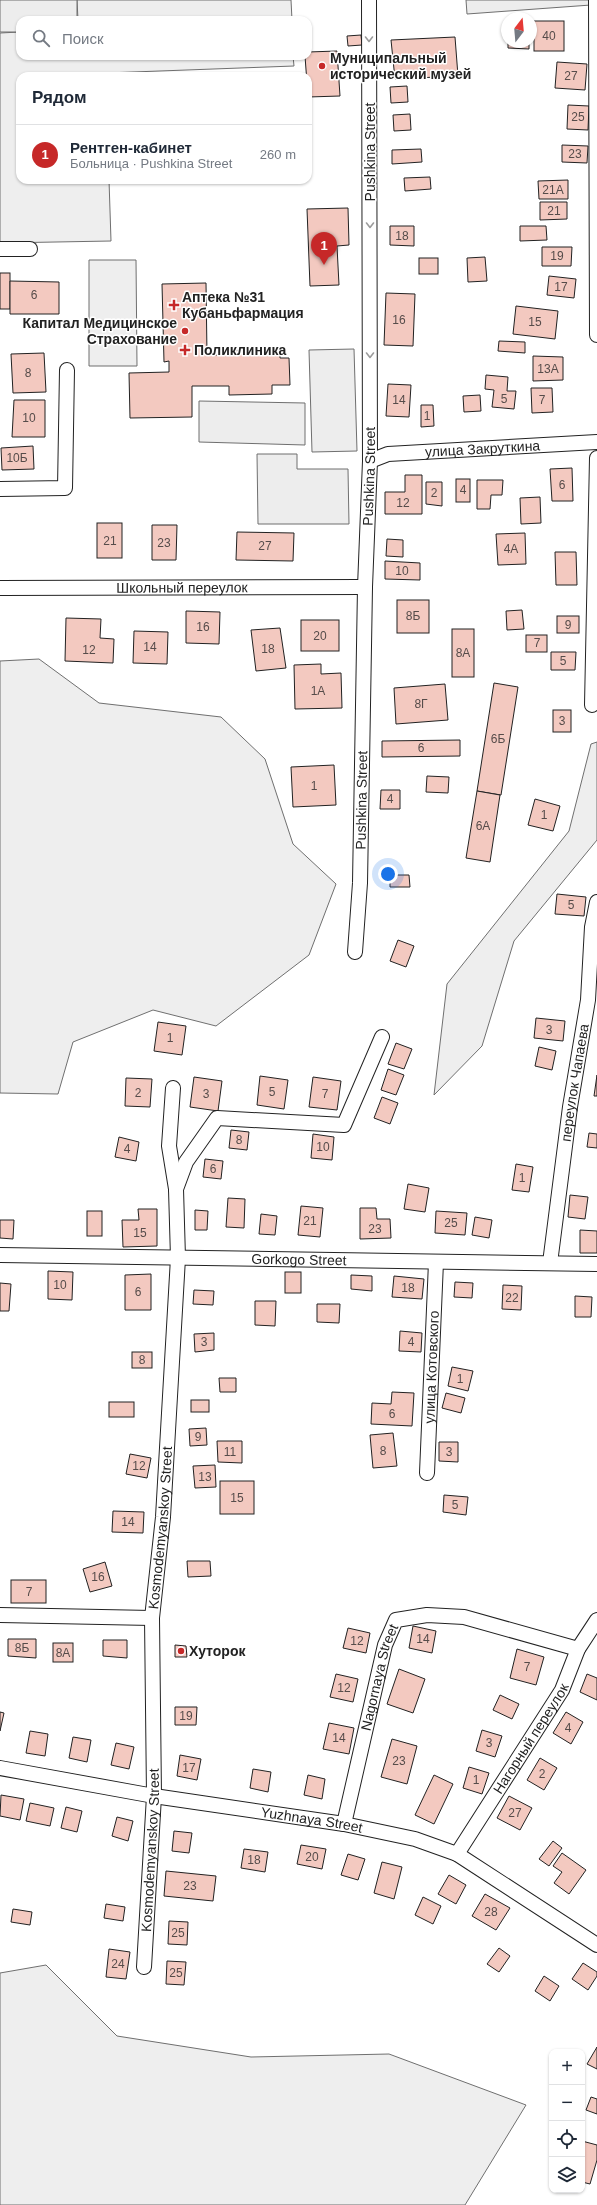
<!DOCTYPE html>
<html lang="ru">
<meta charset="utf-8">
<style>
:root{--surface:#fff;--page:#f2f2f3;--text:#1f2937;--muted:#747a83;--line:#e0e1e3;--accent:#c62828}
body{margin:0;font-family:Arial,sans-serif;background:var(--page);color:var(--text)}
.controls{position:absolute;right:12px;bottom:12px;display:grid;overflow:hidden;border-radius:8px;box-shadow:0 1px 3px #0004}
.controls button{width:36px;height:36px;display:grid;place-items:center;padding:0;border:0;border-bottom:1px solid var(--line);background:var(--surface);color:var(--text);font:20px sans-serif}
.compass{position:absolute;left:501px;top:12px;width:36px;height:36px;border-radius:50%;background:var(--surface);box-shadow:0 1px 3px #0004;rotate:16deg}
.you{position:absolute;left:388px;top:874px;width:14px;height:14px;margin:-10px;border:3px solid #fff;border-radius:50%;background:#1a73e8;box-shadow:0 0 0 6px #1a73e833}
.badge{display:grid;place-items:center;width:26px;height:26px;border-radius:50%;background:var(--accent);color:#fff;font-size:13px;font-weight:700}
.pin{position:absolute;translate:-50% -33px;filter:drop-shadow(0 1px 2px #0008)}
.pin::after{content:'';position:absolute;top:21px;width:14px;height:12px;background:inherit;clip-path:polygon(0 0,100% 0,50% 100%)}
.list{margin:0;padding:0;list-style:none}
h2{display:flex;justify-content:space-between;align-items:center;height:52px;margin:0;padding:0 16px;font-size:17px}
h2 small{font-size:13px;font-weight:400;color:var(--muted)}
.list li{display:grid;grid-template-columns:26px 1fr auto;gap:12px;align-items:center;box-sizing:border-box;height:60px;padding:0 16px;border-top:1px solid var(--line)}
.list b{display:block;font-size:15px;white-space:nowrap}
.list p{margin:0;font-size:13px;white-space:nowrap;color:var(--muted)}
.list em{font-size:13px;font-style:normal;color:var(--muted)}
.icon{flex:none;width:22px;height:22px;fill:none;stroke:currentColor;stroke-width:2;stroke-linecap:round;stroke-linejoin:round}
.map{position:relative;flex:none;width:597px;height:2205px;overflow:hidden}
.search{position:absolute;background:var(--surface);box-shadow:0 1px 3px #0004;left:16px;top:16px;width:296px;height:44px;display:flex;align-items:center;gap:10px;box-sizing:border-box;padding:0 14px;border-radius:12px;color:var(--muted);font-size:15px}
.panel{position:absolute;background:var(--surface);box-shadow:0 1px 3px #0004;left:16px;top:72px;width:296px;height:112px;border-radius:12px}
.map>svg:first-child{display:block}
</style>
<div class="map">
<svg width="597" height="2205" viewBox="0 0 597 2205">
<rect width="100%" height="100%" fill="#fff"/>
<g fill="#eee" stroke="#6f6f6f">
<polygon points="77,0 291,0 292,20 78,20"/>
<polygon points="20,32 20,56 293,56 294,66 106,73 106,76 20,76 20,180 109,180 111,241 0,243 0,33"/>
<polygon points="89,260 136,260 137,366 89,366"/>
<polygon points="39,659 99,703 221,717 265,759 293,844 336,884 309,955 216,1026 153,1010 73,1042 58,1094 0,1093 0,661"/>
<polygon points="597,742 597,840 514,941 482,1046 434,1095 447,984 569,831 591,744"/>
<polygon points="46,1965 117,2036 251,2057 389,2054 526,2105 465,2205 0,2205 0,1973"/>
</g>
<g fill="#ededed" stroke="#6f6f6f">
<polygon points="0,0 77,0 77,20 20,20 20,32 0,32"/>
<polygon points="466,0 590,0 591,5 467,14"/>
<polygon points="354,349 357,451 312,452 309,350"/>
<polygon points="199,401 305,403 305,445 199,442"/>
<polygon points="257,454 297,454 297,469 348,469 349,524 258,524"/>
</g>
<g fill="#f3c9c0" stroke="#222">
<rect x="534" y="21" width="30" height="30"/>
<polygon points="361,35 362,45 348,46 347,36"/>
<polygon points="455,37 458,76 395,79 391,40"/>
<polygon points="508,42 529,42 529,49 508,48"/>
<polygon points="337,51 340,96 308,97 305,56 308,56 308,52"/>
<polygon points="557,62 587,64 585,90 555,88"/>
<polygon points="407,86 408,102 391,103 390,87"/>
<polygon points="568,105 589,106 588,130 567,129"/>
<polygon points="410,114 411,130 394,131 393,115"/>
<polygon points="562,145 588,146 587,163 562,162"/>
<polygon points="421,149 422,162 392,164 392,150"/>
<polygon points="430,177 431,189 405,191 404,178"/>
<polygon points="568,180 568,199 539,199 538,181"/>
<polygon points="540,202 567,202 567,219 540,220"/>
<polygon points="348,208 349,245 337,246 339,285 310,286 307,209"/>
<polygon points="390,226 414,226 414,246 390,245"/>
<polygon points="520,226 546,226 547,240 520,241"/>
<polygon points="542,247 572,247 571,266 542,266"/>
<polygon points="485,257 487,281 468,282 467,258"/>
<rect x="419" y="258" width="19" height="16"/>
<rect x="0" y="273" width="10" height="36"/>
<polygon points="549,276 576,279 574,298 547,295"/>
<polygon points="10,281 59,282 59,314 10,314"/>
<polygon points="206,283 207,355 219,355 219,350 280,351 280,358 289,358 290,385 272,385 272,394 229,395 229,386 192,386 192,417 130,418 129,373 169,372 169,361 164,362 162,284"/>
<polygon points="386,293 415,294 413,346 384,345"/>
<polygon points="516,306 558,311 555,339 513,334"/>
<polygon points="499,341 525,342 525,353 498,351"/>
<polygon points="44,353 46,392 13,393 11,354"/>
<polygon points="533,356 563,357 563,380 533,381"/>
<polygon points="486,375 508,377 507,391 516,391 514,409 492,407 494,390 485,389"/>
<polygon points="388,384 411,385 409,417 386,416"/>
<polygon points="531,388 552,388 553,412 532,413"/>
<polygon points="480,395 481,411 464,412 463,396"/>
<polygon points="14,400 45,400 45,437 12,437"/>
<polygon points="421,405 433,405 434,426 421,427"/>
<polygon points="33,446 34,469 2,470 1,448"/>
<polygon points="572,468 573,501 552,501 550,469"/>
<polygon points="405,475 422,475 422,514 385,514 385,492 405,492"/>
<rect x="456" y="479" width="14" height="23"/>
<polygon points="477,480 503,480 502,495 491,495 490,509 477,509"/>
<polygon points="426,482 442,482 442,506 426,504"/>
<polygon points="540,497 541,523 521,524 520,498"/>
<rect x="97" y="523" width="25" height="35"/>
<polygon points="152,525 177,525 176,560 152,560"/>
<polygon points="237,532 294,533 293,561 236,560"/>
<polygon points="525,533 526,564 498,565 496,534"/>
<polygon points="387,539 403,540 403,557 386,556"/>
<polygon points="555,552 576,552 577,585 556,585"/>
<polygon points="385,561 420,563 420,580 385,579"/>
<rect x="397" y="600" width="32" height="33"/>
<polygon points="522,610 524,629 507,630 506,611"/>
<polygon points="186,611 220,612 219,644 186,643"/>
<rect x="557" y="616" width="22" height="17"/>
<polygon points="66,618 101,619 100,638 114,639 113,663 65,661"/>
<rect x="301" y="620" width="38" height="31"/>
<polygon points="280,628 286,668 256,671 251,630"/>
<rect x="452" y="629" width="22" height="48"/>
<polygon points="134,631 168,632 167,664 133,663"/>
<rect x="526" y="635" width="21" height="17"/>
<polygon points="551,652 576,652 575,670 551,670"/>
<polygon points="321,664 321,674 341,673 342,708 295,709 294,665"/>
<polygon points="494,683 518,687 501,795 477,791"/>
<polygon points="445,684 448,720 396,724 394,688"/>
<rect x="553" y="710" width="18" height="22"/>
<polygon points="460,740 460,756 382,757 382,741"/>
<polygon points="334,765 336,805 293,807 291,767"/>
<polygon points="427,776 449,777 448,793 426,792"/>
<polygon points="381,790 400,790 400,809 380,809"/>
<polygon points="477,791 500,795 490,862 466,858"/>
<polygon points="535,799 560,806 553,831 528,825"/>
<polygon points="390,875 409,875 410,887 390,887"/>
<polygon points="557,894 586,897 584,916 555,914"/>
<polygon points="398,940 414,946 406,967 390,961"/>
<polygon points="536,1018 565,1021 563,1041 534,1038"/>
<polygon points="158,1022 186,1026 182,1055 154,1051"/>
<polygon points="396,1043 412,1049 404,1069 388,1064"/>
<polygon points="539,1047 556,1051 552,1070 535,1066"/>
<polygon points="388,1069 404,1075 396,1095 381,1090"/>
<polygon points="597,1075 597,1096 594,1096"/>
<polygon points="260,1076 288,1080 284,1109 257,1105"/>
<polygon points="194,1077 222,1081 218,1111 190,1107"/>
<polygon points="313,1077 341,1081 337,1110 309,1107"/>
<polygon points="126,1078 152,1079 150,1107 125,1106"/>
<polygon points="382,1097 398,1103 390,1124 374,1118"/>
<polygon points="231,1130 249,1132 247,1150 229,1148"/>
<polygon points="589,1133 597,1134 597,1148 587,1147"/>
<polygon points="313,1134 334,1137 332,1160 311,1158"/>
<polygon points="119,1137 139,1142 136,1161 115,1157"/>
<polygon points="205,1159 223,1161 221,1179 203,1177"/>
<polygon points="516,1164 533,1167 529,1192 512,1190"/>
<polygon points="408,1184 429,1188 425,1212 404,1209"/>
<polygon points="570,1195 588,1197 585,1219 568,1217"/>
<polygon points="228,1198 245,1199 244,1228 226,1227"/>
<polygon points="301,1206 323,1208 320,1237 298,1235"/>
<polygon points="360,1208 376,1208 377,1219 390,1219 391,1238 360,1239"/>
<polygon points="138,1209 157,1209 157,1246 123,1247 122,1220 139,1220"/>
<polygon points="195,1210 208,1211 207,1230 195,1230"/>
<rect x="87" y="1211" width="15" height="25"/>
<polygon points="436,1211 467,1213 465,1235 435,1233"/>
<polygon points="261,1214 277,1216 275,1235 259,1234"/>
<polygon points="475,1217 492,1220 489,1238 472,1235"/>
<polygon points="0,1220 14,1220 13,1239 0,1238"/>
<polygon points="580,1230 597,1231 597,1253 580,1253"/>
<polygon points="48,1271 73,1272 72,1300 48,1299"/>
<rect x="285" y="1272" width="16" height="21"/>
<polygon points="151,1274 151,1310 125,1310 125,1275"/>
<polygon points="351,1275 372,1276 372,1291 351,1289"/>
<polygon points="394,1276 424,1279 422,1299 392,1297"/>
<polygon points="455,1282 473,1283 472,1298 454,1297"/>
<polygon points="0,1283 11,1284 9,1311 0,1311"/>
<polygon points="503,1285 522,1286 521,1310 502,1309"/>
<polygon points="194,1290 214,1291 213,1305 193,1304"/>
<polygon points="575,1296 592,1297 591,1317 575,1317"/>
<polygon points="255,1301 276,1301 275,1326 255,1325"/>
<polygon points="317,1304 340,1304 339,1323 317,1322"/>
<polygon points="400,1331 422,1333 421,1352 399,1351"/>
<polygon points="214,1333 214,1350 195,1352 194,1334"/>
<rect x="132" y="1352" width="20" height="16"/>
<polygon points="452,1367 473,1371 468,1391 448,1386"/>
<polygon points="219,1378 236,1378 236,1392 220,1392"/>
<polygon points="392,1392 414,1393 412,1426 371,1424 372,1403 391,1404"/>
<polygon points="446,1393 465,1398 461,1413 442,1408"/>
<rect x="191" y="1400" width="18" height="12"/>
<rect x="109" y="1402" width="25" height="15"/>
<polygon points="206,1428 207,1445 190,1446 189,1429"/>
<polygon points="393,1433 397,1466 373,1468 370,1435"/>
<polygon points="217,1441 242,1441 242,1463 218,1462"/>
<polygon points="439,1442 458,1442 458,1462 439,1461"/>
<polygon points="130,1454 151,1458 147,1478 126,1474"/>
<polygon points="215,1465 216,1487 195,1488 193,1466"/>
<rect x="220" y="1481" width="34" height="33"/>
<polygon points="444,1495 468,1497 466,1515 443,1512"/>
<polygon points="113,1511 144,1512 143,1533 112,1532"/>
<polygon points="187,1561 210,1561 211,1576 188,1577"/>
<polygon points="105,1562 112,1586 90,1592 83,1569"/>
<rect x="11" y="1580" width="35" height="23"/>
<polygon points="413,1626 436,1631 432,1653 409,1648"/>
<polygon points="348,1628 370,1633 366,1653 343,1648"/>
<polygon points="8,1639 36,1639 36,1658 8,1656"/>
<polygon points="103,1640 127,1640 127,1658 103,1656"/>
<rect x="53" y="1643" width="20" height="19"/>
<polygon points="175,1645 186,1646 187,1657 175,1657"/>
<polygon points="517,1649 544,1657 536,1685 510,1678"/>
<polygon points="399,1669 425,1679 413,1713 387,1704"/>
<polygon points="336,1674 358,1679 353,1702 330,1697"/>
<polygon points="587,1674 597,1678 597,1700 580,1692"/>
<polygon points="500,1695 519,1704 512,1719 493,1710"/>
<polygon points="175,1707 197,1707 196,1725 175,1725"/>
<polygon points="0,1712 4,1713 0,1731"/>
<polygon points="566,1712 583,1722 571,1744 553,1733"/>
<polygon points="329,1723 354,1728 349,1754 323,1749"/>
<polygon points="482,1730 502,1736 495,1757 476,1751"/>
<polygon points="30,1731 48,1734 45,1756 26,1753"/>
<polygon points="73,1737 91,1740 87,1762 69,1758"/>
<polygon points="392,1739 417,1746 407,1784 381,1777"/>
<polygon points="116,1743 134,1747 129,1769 111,1765"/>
<polygon points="180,1755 201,1759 197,1780 177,1776"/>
<polygon points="540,1758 557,1768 544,1790 527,1780"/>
<polygon points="469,1767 489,1773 482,1794 463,1788"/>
<polygon points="253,1769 271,1772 268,1792 250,1788"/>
<polygon points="308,1775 325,1779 322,1799 304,1795"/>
<polygon points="434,1775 453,1784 434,1824 415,1815"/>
<polygon points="1,1795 24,1799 20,1820 0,1816"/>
<polygon points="509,1796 532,1808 520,1830 497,1818"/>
<polygon points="30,1803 54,1808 50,1826 26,1821"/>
<polygon points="66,1807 82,1811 77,1832 61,1828"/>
<polygon points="117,1817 133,1821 128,1841 112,1836"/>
<polygon points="174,1831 192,1833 189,1853 172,1851"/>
<polygon points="553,1841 562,1848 549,1866 539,1859"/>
<polygon points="301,1845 326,1849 322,1869 297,1864"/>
<polygon points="244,1849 268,1852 265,1872 241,1868"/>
<polygon points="562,1853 586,1870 569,1894 554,1883 562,1872 553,1866"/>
<polygon points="348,1854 365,1859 358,1880 341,1875"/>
<polygon points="382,1862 402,1867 394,1899 374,1893"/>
<polygon points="166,1871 216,1876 213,1901 164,1896"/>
<polygon points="449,1875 466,1885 456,1904 438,1894"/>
<polygon points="485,1894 510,1908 496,1930 472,1916"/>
<polygon points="423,1897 441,1906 433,1924 415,1915"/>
<polygon points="106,1904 125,1907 123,1921 104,1918"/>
<polygon points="13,1909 32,1912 30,1925 11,1922"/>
<polygon points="169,1921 188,1922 187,1945 168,1944"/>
<polygon points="499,1948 510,1956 499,1972 487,1964"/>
<polygon points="109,1949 130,1952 126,1979 106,1977"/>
<polygon points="167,1961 186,1962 184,1985 166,1984"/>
<polygon points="583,1963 597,1972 597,1976 588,1990 572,1979"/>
<polygon points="544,1976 559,1986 550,2001 535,1991"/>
<polygon points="597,2047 597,2069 587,2064"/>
<polygon points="591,2097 597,2099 597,2114 586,2110"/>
<polygon points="582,2141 597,2145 597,2160 590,2184 582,2182"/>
</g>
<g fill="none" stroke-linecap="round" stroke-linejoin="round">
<g stroke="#222" stroke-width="16">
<g id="street">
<polyline points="596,0 597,335"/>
<polyline points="0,249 30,249"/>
<path id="s1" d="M 370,461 L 388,454 L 597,442"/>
<polyline points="0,489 65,488 67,370"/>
<path id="s2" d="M 0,588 L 365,587"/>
<polyline points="592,705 597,458"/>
<path id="s3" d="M 355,952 L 360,883 L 365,587 L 370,461 L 369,0"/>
<polyline points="176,1189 186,1162 217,1118 344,1125 382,1037"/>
<path id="s4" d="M 0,1255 L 597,1264"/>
<path id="s5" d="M 550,1263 L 570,1107 L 588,1000 L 592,927 L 597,902"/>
<path id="s6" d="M 427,1473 L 436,1262"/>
<polyline points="0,1615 152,1618"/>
<path id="s7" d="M 0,1768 L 154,1796 L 344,1824 L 415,1839 L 457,1854 L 597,1945"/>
<path id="s8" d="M 344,1824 L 385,1645 L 396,1620 L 427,1615 L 464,1617 L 578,1649"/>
<path id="s9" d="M 457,1854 L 562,1690 L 578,1649 L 597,1620"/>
<path id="s10" d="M 144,1967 L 154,1796 L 152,1618 L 163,1517 L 178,1258 L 176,1189 L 169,1146 L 173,1088"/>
</g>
</g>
<use href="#street" stroke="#fff" stroke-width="14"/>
</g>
<defs><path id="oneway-chevron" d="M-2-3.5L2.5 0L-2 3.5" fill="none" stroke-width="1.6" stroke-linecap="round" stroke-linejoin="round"/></defs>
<g stroke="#9c9c9c">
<use href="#oneway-chevron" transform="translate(369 39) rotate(90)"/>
<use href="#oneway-chevron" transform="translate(370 225) rotate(90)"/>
<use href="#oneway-chevron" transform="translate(370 355) rotate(90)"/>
</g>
<g fill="#c62828" stroke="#fff" stroke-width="1.5">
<circle cx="322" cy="66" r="4"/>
<path d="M172 299h4v4h4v4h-4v4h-4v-4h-4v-4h4z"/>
<circle cx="185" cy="331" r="4"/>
<path d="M183 344h4v4h4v4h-4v4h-4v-4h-4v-4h4z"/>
<circle cx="181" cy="1651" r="4"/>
</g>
<g text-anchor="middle" stroke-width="3" stroke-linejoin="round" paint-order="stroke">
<g font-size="12" fill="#564c4a">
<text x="549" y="40">40</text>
<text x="571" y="80">27</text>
<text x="578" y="121">25</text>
<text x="575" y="158">23</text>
<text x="553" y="194">21А</text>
<text x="554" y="215">21</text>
<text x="402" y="240">18</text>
<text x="557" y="260">19</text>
<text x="561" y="291">17</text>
<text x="34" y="299">6</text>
<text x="399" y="324">16</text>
<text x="535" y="326">15</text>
<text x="548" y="373">13А</text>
<text x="28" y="377">8</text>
<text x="504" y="403">5</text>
<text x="399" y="404">14</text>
<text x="542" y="404">7</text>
<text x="427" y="420">1</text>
<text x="29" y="422">10</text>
<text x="17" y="462">10Б</text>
<text x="562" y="489">6</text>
<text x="463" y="494">4</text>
<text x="434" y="497">2</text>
<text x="403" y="507">12</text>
<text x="110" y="545">21</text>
<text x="164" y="547">23</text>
<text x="265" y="550">27</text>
<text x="511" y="553">4А</text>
<text x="402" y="575">10</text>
<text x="413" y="620">8Б</text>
<text x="568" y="629">9</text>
<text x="203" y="631">16</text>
<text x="320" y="640">20</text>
<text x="537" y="647">7</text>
<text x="150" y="651">14</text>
<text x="268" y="653">18</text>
<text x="89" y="654">12</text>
<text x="463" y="657">8А</text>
<text x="563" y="665">5</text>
<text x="318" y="695">1А</text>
<text x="421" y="708">8Г</text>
<text x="562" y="725">3</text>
<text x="498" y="743">6Б</text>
<text x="421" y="752">6</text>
<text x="314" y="790">1</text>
<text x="390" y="803">4</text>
<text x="544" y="819">1</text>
<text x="483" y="830">6А</text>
<text x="571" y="909">5</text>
<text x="549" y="1034">3</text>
<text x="170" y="1042">1</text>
<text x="272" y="1096">5</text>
<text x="138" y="1097">2</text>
<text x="206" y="1098">3</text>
<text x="325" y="1098">7</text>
<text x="239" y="1144">8</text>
<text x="323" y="1151">10</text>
<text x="127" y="1153">4</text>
<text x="213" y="1173">6</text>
<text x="522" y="1182">1</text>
<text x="310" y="1225">21</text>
<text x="451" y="1227">25</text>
<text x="375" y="1233">23</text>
<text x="140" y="1237">15</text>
<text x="60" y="1289">10</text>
<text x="408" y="1292">18</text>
<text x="138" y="1296">6</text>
<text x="512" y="1302">22</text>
<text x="204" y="1346">3</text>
<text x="411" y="1346">4</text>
<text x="142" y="1364">8</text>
<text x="460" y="1383">1</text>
<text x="392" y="1418">6</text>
<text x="198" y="1441">9</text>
<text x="383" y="1455">8</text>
<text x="230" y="1456">11</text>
<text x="449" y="1456">3</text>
<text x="139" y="1470">12</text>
<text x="205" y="1481">13</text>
<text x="237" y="1502">15</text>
<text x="455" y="1509">5</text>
<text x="128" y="1526">14</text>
<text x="98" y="1581">16</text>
<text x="29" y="1596">7</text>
<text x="423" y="1643">14</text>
<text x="357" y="1645">12</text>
<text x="22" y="1652">8Б</text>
<text x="63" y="1657">8А</text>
<text x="527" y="1671">7</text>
<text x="344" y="1692">12</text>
<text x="186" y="1720">19</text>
<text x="568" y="1732">4</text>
<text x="339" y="1742">14</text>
<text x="489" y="1747">3</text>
<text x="399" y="1765">23</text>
<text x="189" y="1772">17</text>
<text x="542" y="1778">2</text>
<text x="476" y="1784">1</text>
<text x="515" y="1817">27</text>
<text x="312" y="1861">20</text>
<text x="254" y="1864">18</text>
<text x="190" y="1890">23</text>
<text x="491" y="1916">28</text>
<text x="178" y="1937">25</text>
<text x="118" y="1968">24</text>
<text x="176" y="1977">25</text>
</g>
<g font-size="14" font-weight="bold" fill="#222" stroke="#fff" text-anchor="start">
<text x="330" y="63">Муниципальный<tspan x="330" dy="16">исторический музей</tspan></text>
<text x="182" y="302">Аптека №31<tspan x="182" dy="16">Кубаньфармация</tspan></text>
<text x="177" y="328" text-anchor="end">Капитал Медицинское<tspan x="177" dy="16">Страхование</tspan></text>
<text x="194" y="355">Поликлиника</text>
<text x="189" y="1656">Хуторок</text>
</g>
<g font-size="14" fill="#222" stroke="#fff">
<text transform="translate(370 152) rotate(-90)" y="5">Pushkina Street</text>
<text dy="5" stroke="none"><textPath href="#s1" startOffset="114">улица Закруткина</textPath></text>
<text dy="5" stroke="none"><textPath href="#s3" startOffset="476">Pushkina Street</textPath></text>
<text dy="5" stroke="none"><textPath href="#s2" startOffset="182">Школьный переулок</textPath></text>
<text dy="5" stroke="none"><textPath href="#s3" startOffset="152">Pushkina Street</textPath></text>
<text dy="5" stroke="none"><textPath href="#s5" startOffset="182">переулок Чапаева</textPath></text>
<text dy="5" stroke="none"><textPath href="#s4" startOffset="299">Gorkogo Street</textPath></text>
<text dy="5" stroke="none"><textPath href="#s6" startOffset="106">улица Котовского</textPath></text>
<text dy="5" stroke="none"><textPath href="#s10" startOffset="440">Kosmodemyanskoy Street</textPath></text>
<text dy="5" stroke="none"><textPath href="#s8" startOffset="151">Nagornaya Street</textPath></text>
<text dy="5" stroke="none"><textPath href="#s9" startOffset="137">Нагорный переулок</textPath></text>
<text dy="5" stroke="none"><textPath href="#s7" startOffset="316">Yuzhnaya Street</textPath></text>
<text dy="5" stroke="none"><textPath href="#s10" startOffset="117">Kosmodemyanskoy Street</textPath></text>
</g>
</g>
</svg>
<div class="controls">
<button>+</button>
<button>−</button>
<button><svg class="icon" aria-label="locate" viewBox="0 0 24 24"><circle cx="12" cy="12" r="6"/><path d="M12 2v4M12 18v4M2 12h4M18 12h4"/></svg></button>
<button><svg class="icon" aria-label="layers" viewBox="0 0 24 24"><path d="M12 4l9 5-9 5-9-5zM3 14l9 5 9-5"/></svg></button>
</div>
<svg class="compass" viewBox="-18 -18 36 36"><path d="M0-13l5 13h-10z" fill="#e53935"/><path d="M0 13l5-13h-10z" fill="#747a83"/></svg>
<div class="you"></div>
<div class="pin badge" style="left:324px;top:265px">1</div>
<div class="search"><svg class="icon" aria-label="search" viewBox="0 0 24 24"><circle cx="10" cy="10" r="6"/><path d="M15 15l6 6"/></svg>Поиск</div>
<section class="panel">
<h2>Рядом<small></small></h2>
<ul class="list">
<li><span class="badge">1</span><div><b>Рентген-кабинет</b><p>Больница · Pushkina Street</p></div><em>260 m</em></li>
</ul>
</section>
</div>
